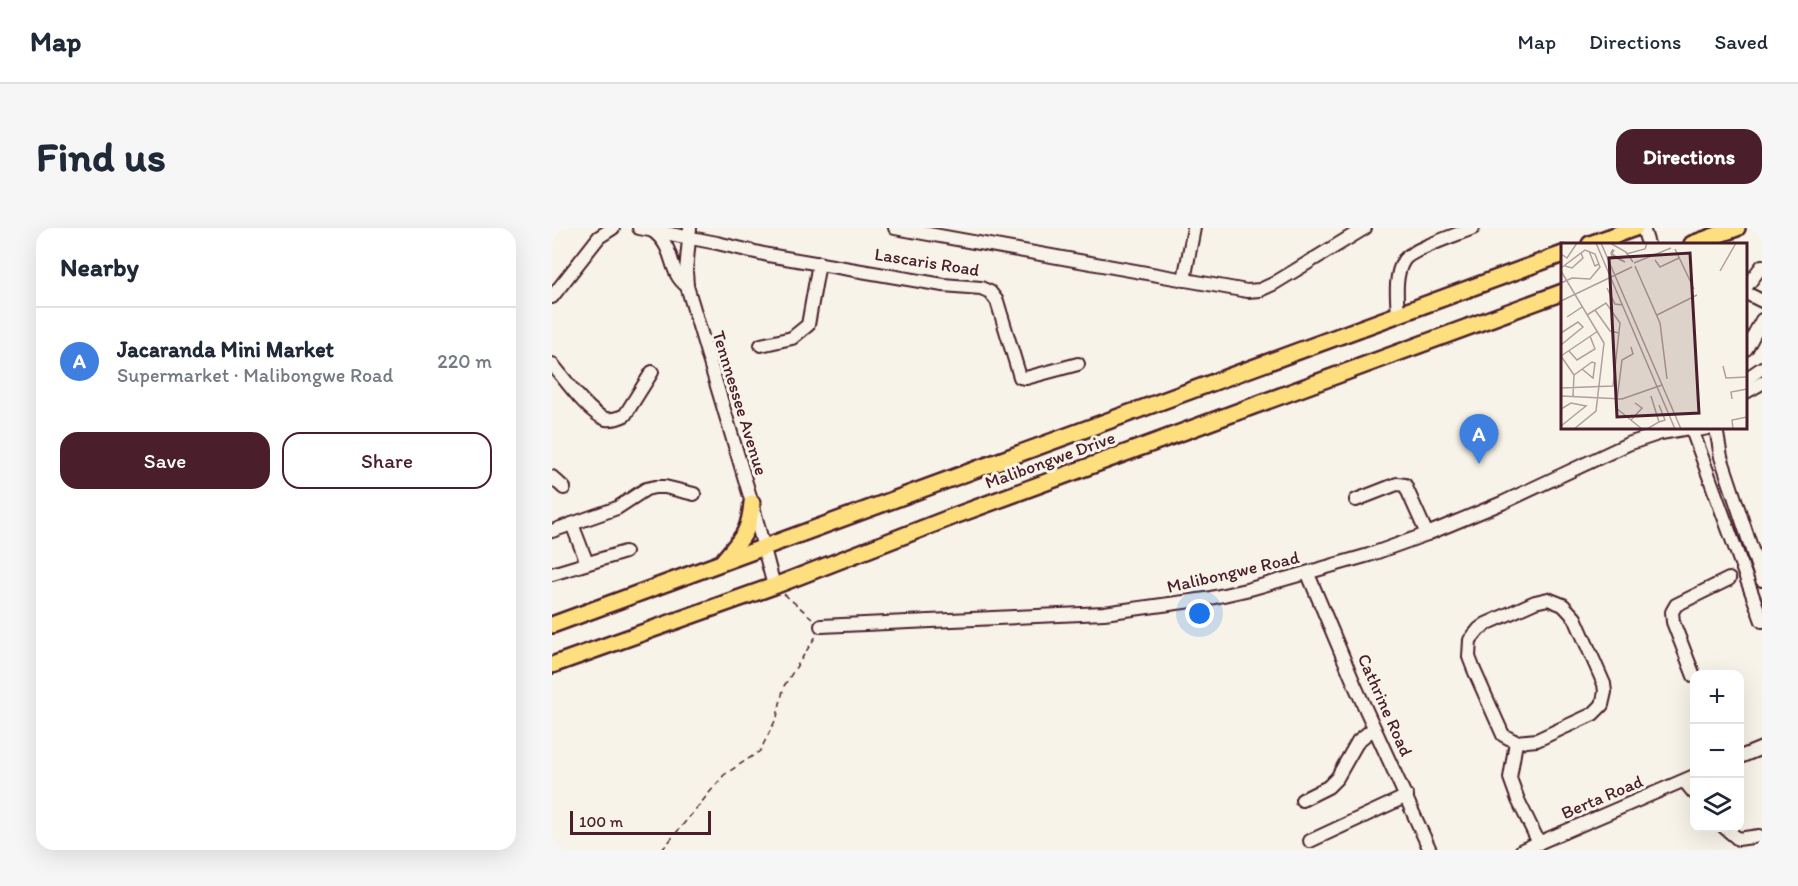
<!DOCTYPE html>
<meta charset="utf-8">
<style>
:root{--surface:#fff;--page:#f6f6f7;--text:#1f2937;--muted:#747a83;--line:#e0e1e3;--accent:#4a1f2b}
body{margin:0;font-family:Itim,sans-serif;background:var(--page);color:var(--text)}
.controls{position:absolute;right:18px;bottom:18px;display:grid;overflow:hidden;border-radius:12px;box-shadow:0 6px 24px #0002}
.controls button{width:54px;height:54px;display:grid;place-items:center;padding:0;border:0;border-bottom:2px solid var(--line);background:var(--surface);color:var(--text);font:30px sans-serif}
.scale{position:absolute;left:18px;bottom:15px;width:141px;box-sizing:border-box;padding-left:6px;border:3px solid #4a1f2b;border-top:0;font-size:16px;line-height:21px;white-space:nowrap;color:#4a1f2b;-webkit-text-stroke:4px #f7f3e8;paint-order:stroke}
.you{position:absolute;left:648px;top:386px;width:21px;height:21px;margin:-15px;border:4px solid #fff;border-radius:50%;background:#1a73e8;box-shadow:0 0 0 9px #1a73e833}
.badge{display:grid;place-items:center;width:39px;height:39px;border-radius:50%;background:var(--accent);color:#fff;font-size:20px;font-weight:700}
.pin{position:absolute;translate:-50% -50px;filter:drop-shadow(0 2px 3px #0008)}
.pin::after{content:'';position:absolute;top:32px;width:21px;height:18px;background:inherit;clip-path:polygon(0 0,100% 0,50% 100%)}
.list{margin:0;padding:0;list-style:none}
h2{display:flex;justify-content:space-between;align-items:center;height:78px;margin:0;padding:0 24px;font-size:26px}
h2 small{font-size:20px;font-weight:400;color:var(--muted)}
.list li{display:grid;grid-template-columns:39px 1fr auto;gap:18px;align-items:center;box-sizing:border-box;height:108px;padding:0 24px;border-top:2px solid var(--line)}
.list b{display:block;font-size:22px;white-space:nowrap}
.list p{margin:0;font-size:20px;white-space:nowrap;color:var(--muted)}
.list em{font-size:20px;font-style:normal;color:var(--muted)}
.actions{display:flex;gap:12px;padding:18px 24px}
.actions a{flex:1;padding:14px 0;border:2px solid var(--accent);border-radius:18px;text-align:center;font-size:21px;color:var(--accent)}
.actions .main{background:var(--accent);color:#fff}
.icon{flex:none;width:33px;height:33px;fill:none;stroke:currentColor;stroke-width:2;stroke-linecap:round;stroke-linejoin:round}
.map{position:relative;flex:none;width:1210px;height:622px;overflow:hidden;border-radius:18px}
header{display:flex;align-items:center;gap:36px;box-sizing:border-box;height:84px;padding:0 30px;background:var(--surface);border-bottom:2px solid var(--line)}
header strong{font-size:28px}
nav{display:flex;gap:33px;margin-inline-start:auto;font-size:21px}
.intro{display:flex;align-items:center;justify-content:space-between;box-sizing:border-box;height:144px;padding:0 36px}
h1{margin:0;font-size:42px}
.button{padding:15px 27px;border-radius:18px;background:var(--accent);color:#fff;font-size:21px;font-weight:700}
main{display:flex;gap:36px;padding:0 36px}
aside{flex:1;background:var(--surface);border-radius:18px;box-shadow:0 6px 24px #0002}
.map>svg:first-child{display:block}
</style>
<header>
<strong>Map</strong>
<nav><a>Map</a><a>Directions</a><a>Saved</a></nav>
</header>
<div class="intro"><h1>Find us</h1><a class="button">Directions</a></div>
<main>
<aside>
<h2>Nearby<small></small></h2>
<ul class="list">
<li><span class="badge" style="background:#3f7fe0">A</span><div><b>Jacaranda Mini Market</b><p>Supermarket · Malibongwe Road</p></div><em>220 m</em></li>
</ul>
<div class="actions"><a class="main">Save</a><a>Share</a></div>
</aside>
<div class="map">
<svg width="1210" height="622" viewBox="0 0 1210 622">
<rect width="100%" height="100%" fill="#f7f3e8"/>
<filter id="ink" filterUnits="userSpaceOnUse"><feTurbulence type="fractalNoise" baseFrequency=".0167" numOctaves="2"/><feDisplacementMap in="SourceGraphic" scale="12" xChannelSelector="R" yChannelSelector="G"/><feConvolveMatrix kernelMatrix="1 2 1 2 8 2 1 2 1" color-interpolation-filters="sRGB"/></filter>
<g filter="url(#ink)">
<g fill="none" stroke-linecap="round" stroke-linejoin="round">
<g stroke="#4a1f2b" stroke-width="16">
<g id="minor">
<polyline points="87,0 165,15 216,27 391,57 429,60 438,64 445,73 468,149 474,150 526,136"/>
<polyline points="138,0 134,43 135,58 200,275 222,358"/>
<polyline points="343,0 695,63 708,62 721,56 813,0"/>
<polyline points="1091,0 1096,16"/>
<path d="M 101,3 C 125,21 115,44 135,58"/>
<polyline points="632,52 642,0"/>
<polyline points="1194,59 1210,38"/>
<polyline points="1194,65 1210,73"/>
<polyline points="0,69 47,9 61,0"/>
<path d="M 846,87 C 845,70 842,47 852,32 C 860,21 907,6 921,0"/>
<polyline points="209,117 240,110 256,97 267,35"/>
<polyline points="1194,121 1210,92"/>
<path d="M 0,136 C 12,150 37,186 54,191 C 61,192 67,190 73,187 L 100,144"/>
<polyline points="1194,151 1210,140"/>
<polyline points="1194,164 1210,155"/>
<polyline points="1136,200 1146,202 1156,200"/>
<polyline points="1164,200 1169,229 1210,352"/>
<polyline points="1140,202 1210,393"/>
<polyline points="0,249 12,260"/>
<polyline points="804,272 845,256 853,257 875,306"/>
<polyline points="20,296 35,335"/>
<polyline points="0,303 65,280 94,261 103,259 113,259 142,266"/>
<polyline points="0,346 73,324"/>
<polyline points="756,346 804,460 878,622"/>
<polygon points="996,371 1011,377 1023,390 1052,456 1053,464 1050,477 1041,486 985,512 964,514 951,507 922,442 917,429 918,412 927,401 934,396 983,374"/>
<polyline points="269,398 552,385 654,371 698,361 817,327 875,306 950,275 1076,216 1109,205 1137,200"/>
<polyline points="1142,448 1121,394 1120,384 1124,377 1177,351"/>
<polyline points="964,514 958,550 966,572 987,615"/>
<polyline points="1188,529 1210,520"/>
<polyline points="1132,553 1142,565"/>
<polyline points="750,572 776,559 785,550 806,513 822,500"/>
<polyline points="1173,600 1186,611 1207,608"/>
<polyline points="758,613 855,568"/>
<polyline points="970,622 1142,548"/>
</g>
</g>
<g stroke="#4a1f2b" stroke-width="20">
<g id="major">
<polyline points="1038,16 1083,0"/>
<polyline points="1140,16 1185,0"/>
<path d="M 171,333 C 190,309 197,307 200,275"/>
<polyline points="0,397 1011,26"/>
<polyline points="0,437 222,358 405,287 1011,64"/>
</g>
</g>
<g stroke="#4a1f2b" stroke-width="1.5" stroke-dasharray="6 4.5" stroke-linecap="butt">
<polyline points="232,366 260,390"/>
<polyline points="110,622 172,547 208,523 225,489 232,458 264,408"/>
</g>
<use href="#minor" stroke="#f7f3e8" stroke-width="12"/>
<use href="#major" stroke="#fedf80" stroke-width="15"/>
</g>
</g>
<g text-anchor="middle" stroke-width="6" stroke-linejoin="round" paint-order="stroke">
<g font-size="18" fill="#4a1f2b" stroke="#f7f3e8">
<text transform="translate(375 34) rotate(9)" y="6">Lascaris Road</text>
<text transform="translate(188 175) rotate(73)" y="6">Tennnessee Avenue</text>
<text transform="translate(498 232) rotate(-20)" y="6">Malibongwe Drive</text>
<text transform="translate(681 344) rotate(-13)" y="6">Malibongwe Road</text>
<text transform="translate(833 477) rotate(66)" y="6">Cathrine Road</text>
<text transform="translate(1050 569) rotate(-23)" y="6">Berta Road</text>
</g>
</g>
<g transform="translate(1009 15)">
<rect width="186" height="186" fill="#f7f3e8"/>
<path fill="none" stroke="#b29e9c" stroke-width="1.5" d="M 35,0 L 114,186M 40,0 L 120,186M 49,0 L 65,9 L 72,19M 52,6 L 50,10 L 51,13 L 64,19 L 51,11 L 53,7M 114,6 L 133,46M 28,8 L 34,23 L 38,21M 0,11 L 6,15 L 16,0M 65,11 L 84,6 L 86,0M 94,17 L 99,24 L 118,15M 73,20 L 110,5M 4,23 L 11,25 L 22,15 L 20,10M 74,23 L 99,80 L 106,136M 0,25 L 24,7 L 34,11 L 39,24 L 29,36 L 11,35 L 0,40M 0,28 L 43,100 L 35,168 L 13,186M 159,28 L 175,0M 46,45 L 54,61 L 62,62M 0,58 L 71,24M 34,67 L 49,88 L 58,90M 96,72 L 136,52M 6,74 L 21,64M 0,90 L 17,79 L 22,84 L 0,102M 70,104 L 72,111 L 61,117 L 55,165 L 81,186M 8,108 L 16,117 L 34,106 L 29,93M 0,113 L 13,132 L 12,153M 0,113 L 37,88M 162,123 L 165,135 L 186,134M 13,132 L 31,119 L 34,120 L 32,135 L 21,126M 0,145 L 52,143 L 59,80 L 45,60 L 26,72M 0,153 L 61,156 L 101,142M 171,156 L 170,149 L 186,146M 0,166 L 10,160 L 25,163 L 0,183M 70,177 L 81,165 L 74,160M 98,179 L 104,177 L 98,162M 86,186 L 98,179 L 90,153M 172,186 L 171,177 L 186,174"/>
<path fill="#4a1f2b" fill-opacity="0.15" stroke="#4a1f2b" stroke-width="3" d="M 129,10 L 138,170 L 56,174 L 48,15 Z"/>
<rect width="186" height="186" fill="none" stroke="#4a1f2b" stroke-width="3"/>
</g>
</svg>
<div class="controls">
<button>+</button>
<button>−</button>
<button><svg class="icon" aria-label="layers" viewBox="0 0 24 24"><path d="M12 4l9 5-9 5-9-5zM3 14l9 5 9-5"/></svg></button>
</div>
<div class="scale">100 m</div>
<div class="you"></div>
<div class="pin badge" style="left:927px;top:236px;background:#3f7fe0">A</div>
</div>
</main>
